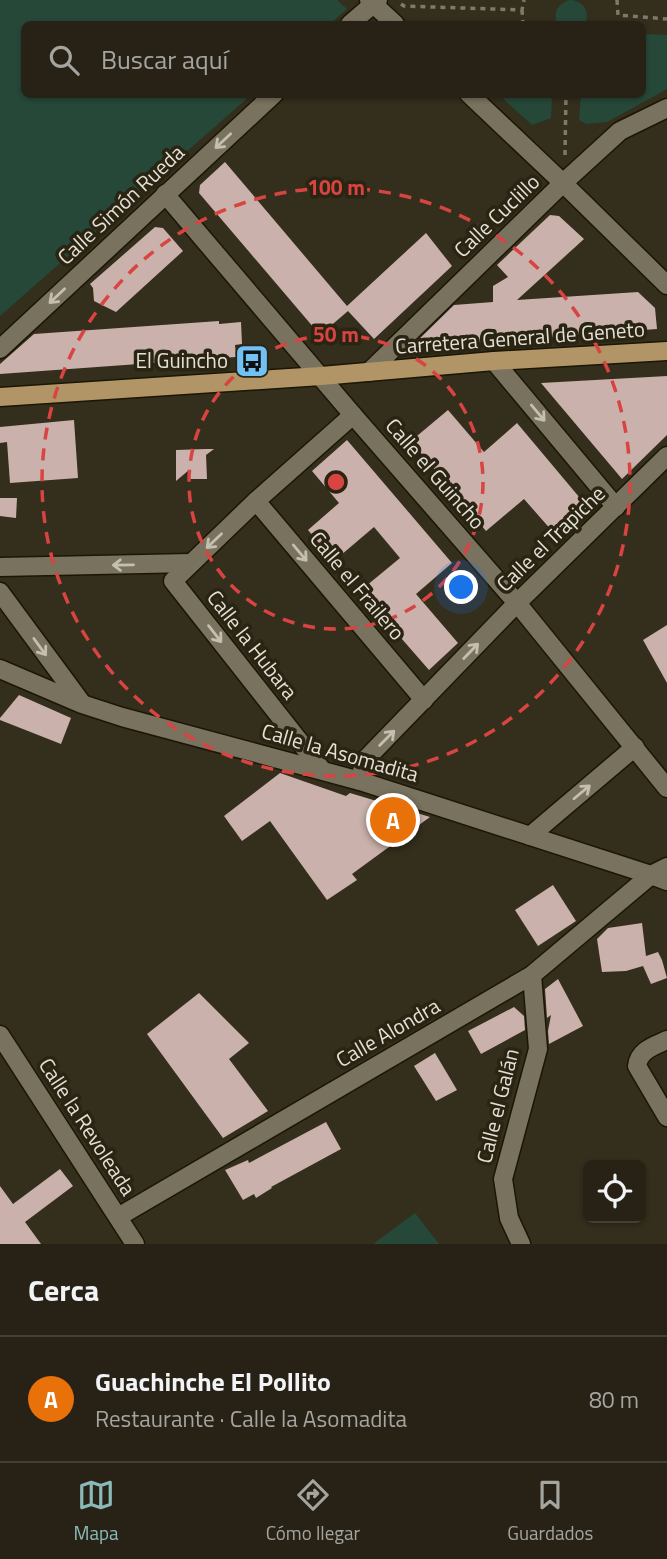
<!DOCTYPE html>
<html lang="es">
<meta charset="utf-8">
<style>
:root{--surface:#272215;--page:#332f22;--text:#f1f3f6;--muted:#a4a4a0;--line:#433f34;--accent:#8bbbb9}
body{margin:0;font-family:"Titillium Web",sans-serif;background:var(--page);color:var(--text)}
.controls{position:absolute;right:21px;bottom:21px;display:grid;overflow:hidden;border-radius:10px;box-shadow:0 2px 5px #0004}
.controls button{width:63px;height:63px;display:grid;place-items:center;padding:0;border:0;border-bottom:2px solid var(--line);background:var(--surface);color:var(--text);font:35px sans-serif}
.you{position:absolute;left:462px;top:588px;width:24px;height:24px;margin:-18px;border:5px solid #fff;border-radius:50%;background:#1a73e8;box-shadow:0 0 0 10px #1a73e833}
.badge{display:grid;place-items:center;width:46px;height:46px;border-radius:50%;background:var(--accent);color:#fff;font-size:23px;font-weight:700}
.pin{position:absolute;translate:-50% -50%;border:4px solid #fff;box-shadow:0 2px 7px #0006}
.list{margin:0;padding:0;list-style:none}
h2{display:flex;justify-content:space-between;align-items:center;height:91px;margin:0;padding:0 28px;font-size:30px}
h2 small{font-size:23px;font-weight:400;color:var(--muted)}
.list li{display:grid;grid-template-columns:46px 1fr auto;gap:21px;align-items:center;box-sizing:border-box;height:126px;padding:0 28px;border-top:2px solid var(--line)}
.list b{display:block;font-size:26px;white-space:nowrap}
.list p{margin:0;font-size:23px;white-space:nowrap;color:var(--muted)}
.list em{font-size:23px;font-style:normal;color:var(--muted)}
.icon{flex:none;width:38px;height:38px;fill:none;stroke:currentColor;stroke-width:2;stroke-linecap:round;stroke-linejoin:round}
.map{position:relative;flex:none;width:667px;height:1244px;overflow:hidden}
.search{position:absolute;background:var(--surface);box-shadow:0 2px 5px #0004;left:21px;right:21px;top:21px;height:77px;display:flex;align-items:center;gap:18px;box-sizing:border-box;padding:0 24px;border-radius:10px;color:var(--muted);font-size:26px}
.sheet{height:217px;background:var(--surface)}
nav{display:flex;justify-content:space-around;align-items:center;box-sizing:border-box;height:98px;border-top:2px solid var(--line);background:var(--surface);font-size:19px;color:var(--muted)}
nav a{display:grid;justify-items:center;gap:4px}
nav .on{color:var(--accent)}
.map>svg:first-child{display:block}
</style>
<div class="map">
<svg width="667" height="1244" viewBox="0 0 667 1244">
<rect width="100%" height="100%" fill="#342e1c"/>
<g fill="#264839">
<polygon points="0,0 337,0 347,9 330,24 24,24 24,94 251,95 0,316"/>
<path d="M 570,0 C 584,1 590,12 585,24 L 558,24 C 552,13 558,3 570,0 Z"/>
<polygon points="643,34 667,35 667,89 607,122 586,124 579,120 581,95 642,94"/>
<polygon points="499,95 552,95 551,118 532,125"/>
<polygon points="415,1213 439,1244 373,1244"/>
</g>
<g fill="#cab1ab">
<polygon points="225,162 347,306 426,233 452,266 374,339 348,311 320,335 199,193 200,185"/>
<polygon points="550,215 559,216 584,239 517,300 638,292 655,308 657,329 411,347 454,305 493,302 493,286 508,277 497,265"/>
<polygon points="155,227 163,228 183,251 116,312 94,301 93,288 90,284"/>
<polygon points="219,321 219,324 241,322 242,344 235,345 236,357 0,374 0,364 34,334"/>
<polygon points="667,376 667,435 622,479 541,383"/>
<polygon points="448,410 484,452 517,423 590,510 560,540 524,499 486,531 411,441"/>
<polygon points="74,420 78,478 10,483 7,442 0,443 0,427"/>
<polygon points="347,440 452,563 416,594 458,643 429,670 360,591 400,558 374,527 334,561 308,530 339,503 312,471"/>
<polygon points="206,449 214,449 206,455 207,479 189,479 189,470 176,481 176,450"/>
<polygon points="0,498 17,498 16,518 0,516"/>
<polygon points="667,625 667,683 643,640"/>
<polygon points="19,695 71,718 61,744 0,720 0,718"/>
<polygon points="280,773 346,796 350,793 430,817 352,874 357,880 327,900 270,821 242,841 224,816"/>
<polygon points="553,885 576,921 538,946 515,910"/>
<polygon points="642,923 646,956 658,952 662,960 667,978 651,984 643,966 626,971 602,972 597,939 608,928"/>
<polygon points="558,979 583,1026 549,1044 548,1031 551,1015 547,1018 545,989"/>
<polygon points="199,993 249,1043 229,1059 268,1111 223,1138 147,1034"/>
<polygon points="514,1007 524,1016 525,1030 481,1054 468,1031"/>
<polygon points="435,1053 457,1090 436,1101 414,1066"/>
<polygon points="326,1122 341,1149 271,1187 272,1188 256,1198 254,1194 243,1200 225,1170 248,1160 249,1163"/>
<polygon points="60,1169 73,1186 25,1222 41,1244 0,1244 0,1186 13,1204"/>
</g>
<g fill="none" stroke-linecap="round" stroke-linejoin="round">
<g stroke="#1c1605" stroke-width="21">
<g id="minor">
<polyline points="369,0 395,24"/>
<polyline points="350,24 378,0"/>
<polyline points="469,94 563,183 667,285"/>
<polyline points="165,194 353,415 517,603 667,788"/>
<polyline points="0,349 274,94"/>
<polyline points="494,361 616,507"/>
<polyline points="369,372 563,183 620,131 667,108"/>
<polyline points="256,501 424,700"/>
<polyline points="0,567 191,563"/>
<polyline points="0,592 81,702"/>
<polyline points="0,669 82,704 122,717 360,781 651,875 667,881"/>
<polyline points="322,770 173,581 256,501 353,415"/>
<polyline points="360,781 364,761 517,603 667,456"/>
<polyline points="530,836 635,747"/>
<polyline points="0,1035 135,1244"/>
<path d="M 667,1040 C 654,1046 639,1050 637,1066 L 667,1117"/>
<polyline points="118,1217 532,975 651,875 667,867"/>
<polyline points="521,1244 509,1218 503,1179 538,1049 532,975"/>
</g>
</g>
<g stroke="#1c1605" stroke-width="21">
<polyline id="major" points="0,397 321,376 494,361 667,351"/>
</g>
<g stroke="#7e796a" stroke-width="3.5" stroke-dasharray="5 5" stroke-linecap="butt">
<polyline points="617,0 618,15 667,19"/>
<polyline points="401,4 404,6 522,10 524,0"/>
<polyline points="522,10 523,24"/>
<polyline points="565,155 566,94"/>
</g>
<use href="#minor" stroke="#78725e" stroke-width="18"/>
<use href="#major" stroke="#b29567" stroke-width="18"/>
</g>
<defs><path id="oneway-shaft" d="M-6 0H5M1.5-3L5.5 0L1.5 3" fill="none" stroke-width="1.6" stroke-linecap="round" stroke-linejoin="round" transform="scale(1.75)"/></defs>
<g stroke="#c4bfb1">
<use href="#oneway-shaft" transform="translate(223 141) rotate(137)"/>
<use href="#oneway-shaft" transform="translate(57 296) rotate(137)"/>
<use href="#oneway-shaft" transform="translate(538 413) rotate(50)"/>
<use href="#oneway-shaft" transform="translate(214 541) rotate(136)"/>
<use href="#oneway-shaft" transform="translate(300 553) rotate(50)"/>
<use href="#oneway-shaft" transform="translate(123 565) rotate(179)"/>
<use href="#oneway-shaft" transform="translate(215 634) rotate(52)"/>
<use href="#oneway-shaft" transform="translate(40 647) rotate(54)"/>
<use href="#oneway-shaft" transform="translate(471 651) rotate(-46)"/>
<use href="#oneway-shaft" transform="translate(387 738) rotate(-45)"/>
<use href="#oneway-shaft" transform="translate(582 792) rotate(-40)"/>
</g>
<g fill="none" stroke="#d84442" stroke-width="3.5" stroke-dasharray="12 9">
<circle cx="336" cy="482" r="147"/>
<circle cx="336" cy="482" r="294"/>
</g>
<defs>
<g id="bus-square" transform="scale(1.75)"><rect x="-9" y="-9" width="18" height="18" rx="4" fill="#71c1f5" stroke="#2a2413"/><path d="M-5-6H5V4H4V6H2V4H-2V6H-4V4H-5ZM-3.5-4V0h7V-4ZM-3.5 1.2v1.5H-2V1.2ZM2 1.2v1.5H3.5V1.2Z" fill="#111"/></g>
</defs>
<g fill-rule="evenodd">
<use href="#bus-square" x="252" y="361"/>
</g>
<g text-anchor="middle" stroke-width="7" stroke-linejoin="round" paint-order="stroke">
<g font-size="21" fill="#e4e0d5" stroke="#2a2413">
<text transform="translate(121 205) rotate(-43)" y="7">Calle Simón Rueda</text>
<text transform="translate(497 216) rotate(-44)" y="7">Calle Cuclillo</text>
<text transform="translate(520 338) rotate(-4)" y="7">Carretera General de Geneto</text>
<text transform="translate(435 474) rotate(49)" y="7">Calle el Guincho</text>
<text transform="translate(551 539) rotate(-44)" y="7">Calle el Trapiche</text>
<text transform="translate(357 586) rotate(50)" y="7">Calle el Frailero</text>
<text transform="translate(252 645) rotate(52)" y="7">Calle la Hubara</text>
<text transform="translate(340 753) rotate(16)" y="7">Calle la Asomadita</text>
<text transform="translate(388 1033) rotate(-30)" y="7">Calle Alondra</text>
<text transform="translate(498 1106) rotate(-76)" y="7">Calle el Galán</text>
<text transform="translate(87 1127) rotate(57)" y="7">Calle la Revoleada</text>
</g>
<g font-size="21" fill="#e4e0d5" stroke="#2a2413" text-anchor="end">
<text x="228" y="368">El Guincho</text>
</g>
</g>
<circle cx="336" cy="482" r="10" fill="#d84442" stroke="#2a2413" stroke-width="3.5"/>
<g font-size="21" text-anchor="middle" font-weight="bold" fill="#d84442" stroke="#2a2413" stroke-width="7" stroke-linejoin="round" paint-order="stroke">
<text x="336" y="195">100 m</text>
<text x="336" y="342">50 m</text>
</g>
</svg>
<div class="controls">
<button><svg class="icon" aria-label="locate" viewBox="0 0 24 24"><circle cx="12" cy="12" r="6"/><path d="M12 2v4M12 18v4M2 12h4M18 12h4"/></svg></button>
</div>
<div class="you"></div>
<div class="pin badge" style="left:393px;top:820px;background:#e8710a">A</div>
<div class="search"><svg class="icon" aria-label="search" viewBox="0 0 24 24"><circle cx="10" cy="10" r="6"/><path d="M15 15l6 6"/></svg>Buscar aquí</div>
</div>
<section class="sheet">
<h2>Cerca<small></small></h2>
<ul class="list">
<li><span class="badge" style="background:#e8710a">A</span><div><b>Guachinche El Pollito</b><p>Restaurante · Calle la Asomadita</p></div><em>80 m</em></li>
</ul>
</section>
<nav>
<a class="on"><svg class="icon" aria-label="map" viewBox="0 0 24 24"><path d="M3 6l6-2 6 2 6-2v14l-6 2-6-2-6 2zM9 4v14M15 6v14"/></svg>Mapa</a>
<a><svg class="icon" aria-label="directions" viewBox="0 0 24 24"><path d="M12 3l9 9-9 9-9-9zM9 14v-3h6M13 9l2 2-2 2"/></svg>Cómo llegar</a>
<a><svg class="icon" aria-label="saved" viewBox="0 0 24 24"><path d="M7 4h10v16l-5-4-5 4z"/></svg>Guardados</a>
</nav>
